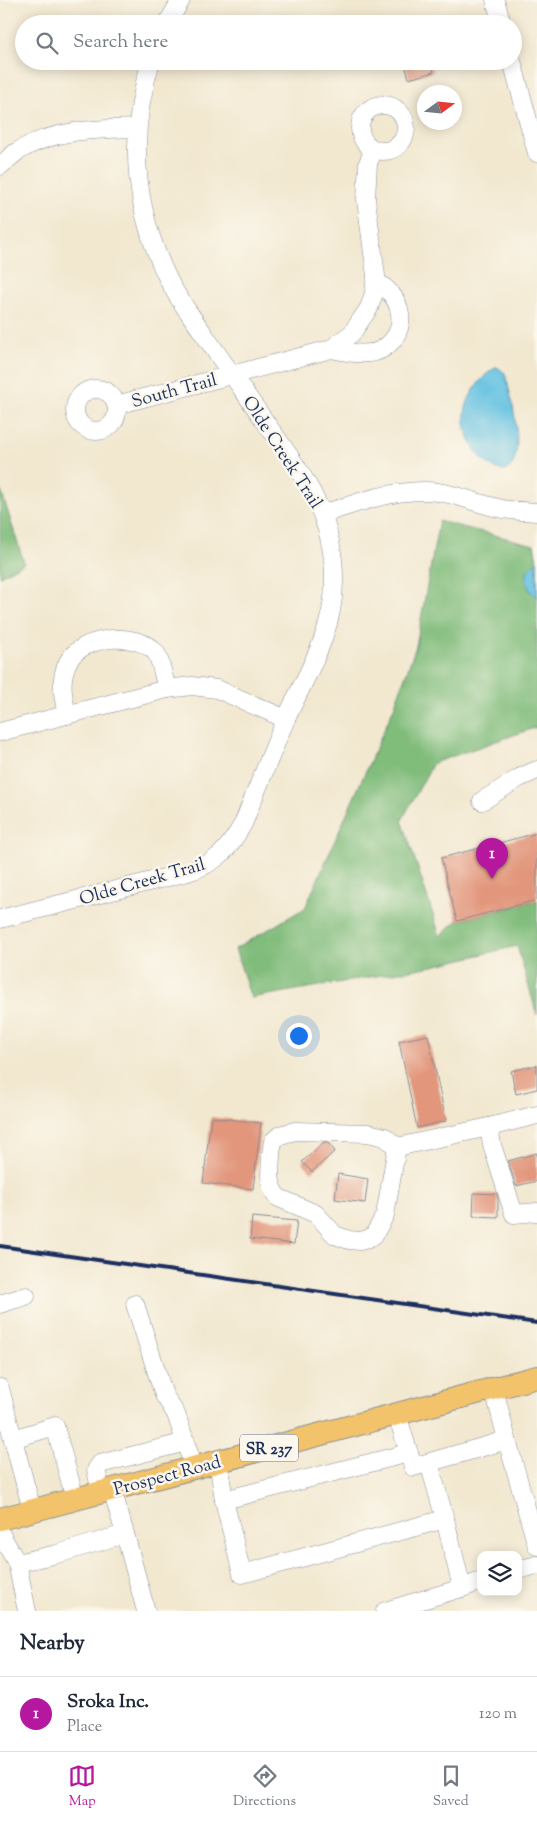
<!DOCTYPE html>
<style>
:root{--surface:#fff;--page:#f6f6f7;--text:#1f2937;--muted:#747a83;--line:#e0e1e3;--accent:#b5179e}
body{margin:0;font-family:"Sorts Mill Goudy",serif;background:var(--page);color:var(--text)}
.controls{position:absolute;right:15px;bottom:15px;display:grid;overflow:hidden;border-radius:10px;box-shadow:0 2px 12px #0003}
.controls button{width:45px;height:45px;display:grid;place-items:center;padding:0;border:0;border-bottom:1px solid var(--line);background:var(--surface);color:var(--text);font:25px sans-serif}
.compass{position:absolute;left:417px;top:85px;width:45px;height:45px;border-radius:50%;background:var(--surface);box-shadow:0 2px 12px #0003;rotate:75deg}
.you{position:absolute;left:298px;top:1035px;width:18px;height:18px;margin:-12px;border:4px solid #fff;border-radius:50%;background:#1a73e8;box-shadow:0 0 0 8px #1a73e833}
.badge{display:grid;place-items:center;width:32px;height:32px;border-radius:50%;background:var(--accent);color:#fff;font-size:16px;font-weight:700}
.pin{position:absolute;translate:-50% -41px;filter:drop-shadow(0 1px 2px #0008)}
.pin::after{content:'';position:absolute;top:26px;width:18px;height:15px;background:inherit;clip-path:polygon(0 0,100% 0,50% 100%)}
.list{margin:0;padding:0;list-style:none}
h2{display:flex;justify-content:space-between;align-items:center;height:65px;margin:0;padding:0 20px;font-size:21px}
h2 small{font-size:16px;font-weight:400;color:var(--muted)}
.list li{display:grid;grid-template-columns:32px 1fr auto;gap:15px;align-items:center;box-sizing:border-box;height:75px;padding:0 20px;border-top:1px solid var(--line)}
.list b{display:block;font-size:19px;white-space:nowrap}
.list p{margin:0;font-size:16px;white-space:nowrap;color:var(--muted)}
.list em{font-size:16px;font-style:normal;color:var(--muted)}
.icon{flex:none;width:28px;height:28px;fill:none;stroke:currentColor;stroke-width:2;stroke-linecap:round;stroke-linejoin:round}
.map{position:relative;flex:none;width:537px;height:1611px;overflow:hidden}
.search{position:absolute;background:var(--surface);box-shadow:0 2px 12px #0003;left:15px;right:15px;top:15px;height:55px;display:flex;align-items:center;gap:12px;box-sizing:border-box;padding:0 18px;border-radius:28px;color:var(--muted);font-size:19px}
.sheet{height:140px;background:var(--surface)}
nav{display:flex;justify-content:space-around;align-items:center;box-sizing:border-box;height:70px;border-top:1px solid var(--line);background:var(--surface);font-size:14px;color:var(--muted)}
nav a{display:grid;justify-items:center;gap:2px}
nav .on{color:var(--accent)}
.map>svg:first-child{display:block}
</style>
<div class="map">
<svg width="537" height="1611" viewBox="0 0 537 1611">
<rect width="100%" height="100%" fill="#fbf7ec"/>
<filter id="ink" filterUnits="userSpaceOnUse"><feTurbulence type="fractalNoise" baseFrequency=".02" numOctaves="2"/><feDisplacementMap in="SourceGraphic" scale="10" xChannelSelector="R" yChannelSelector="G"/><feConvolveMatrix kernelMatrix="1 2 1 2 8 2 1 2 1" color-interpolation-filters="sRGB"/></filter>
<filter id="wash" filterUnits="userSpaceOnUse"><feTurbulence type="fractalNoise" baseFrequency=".0096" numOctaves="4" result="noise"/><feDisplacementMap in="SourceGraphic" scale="20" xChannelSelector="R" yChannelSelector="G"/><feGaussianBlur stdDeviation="1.12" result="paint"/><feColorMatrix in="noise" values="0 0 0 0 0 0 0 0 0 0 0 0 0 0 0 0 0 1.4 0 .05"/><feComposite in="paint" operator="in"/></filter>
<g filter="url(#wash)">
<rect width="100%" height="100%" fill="#f2e8d0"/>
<g fill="#80bc7a" stroke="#4e766c">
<polygon points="0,487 24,563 0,576"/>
<polygon points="439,521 534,545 537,561 537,727 433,763 402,820 440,936 457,921 537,900 537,1015 517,946 433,966 251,998 235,949 305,908 395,705 416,646"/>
</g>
<g fill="#62c1e1" stroke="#3e78a0">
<path d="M 497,367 L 505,373 C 511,396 523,441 513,463 C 512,466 508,469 505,471 C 481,469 462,435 465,413 C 467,396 482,374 497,367 Z"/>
<path d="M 537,561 L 537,597 C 527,591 526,582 527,571 Z"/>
</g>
<g id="blocks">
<g fill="#e2967c">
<polygon points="404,61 432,61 434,72 409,79"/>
<polygon points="537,833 537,900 457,921 441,858"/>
<polygon points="428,1035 446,1121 417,1128 399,1041"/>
<polygon points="537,1065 537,1089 516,1094 511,1071"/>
<polygon points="211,1117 261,1123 253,1189 203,1183"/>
<polygon points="324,1142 327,1142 335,1151 312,1172 302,1162"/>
<polygon points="537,1153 537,1181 516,1186 508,1161"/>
<polygon points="338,1174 368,1179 365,1203 335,1199"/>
<polygon points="474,1193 497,1194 498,1200 498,1217 473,1216"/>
<polygon points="252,1217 297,1221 294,1244 250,1239"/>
</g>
</g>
</g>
<g filter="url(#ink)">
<use href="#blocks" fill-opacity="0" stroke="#868c97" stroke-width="1"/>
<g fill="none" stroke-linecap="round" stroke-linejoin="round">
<g stroke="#868c97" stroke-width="19">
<g id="minor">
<polyline points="495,0 502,24"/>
<polyline points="167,24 181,0"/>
<polyline points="512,61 537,153"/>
<circle cx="383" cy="128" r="23"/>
<path d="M 0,166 C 6,161 12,155 18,151 C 54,129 96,129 137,128"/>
<path d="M 331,349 C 347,352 370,358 384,348 C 411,329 402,295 376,282"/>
<circle cx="96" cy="410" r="21"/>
<polyline points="116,405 331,349 352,333 369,308 374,293 376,276 366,199 368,163 374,149"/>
<path d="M 323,514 C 356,503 389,491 424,491 C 451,491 476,504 503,509 C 513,511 526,511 537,512"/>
<path d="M 67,715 C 63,697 59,679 68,662 C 81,636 137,630 156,653 C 161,660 164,680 167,689"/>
<polyline points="0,732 167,689 192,686 217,689 286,719"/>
<polyline points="482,801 519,778 537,770"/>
<path d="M 0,919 L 188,872 C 217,863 228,850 243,824 C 257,789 271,754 286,719 C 306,675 334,632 334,582 C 335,519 306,479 271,430 C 248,397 224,364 201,330 C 190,314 178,299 169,281 C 134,210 127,137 151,61"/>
<polyline points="537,1115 489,1127 492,1145 514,1214 537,1212"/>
<polyline points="397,1147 385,1215 374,1235 368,1239 360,1241 349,1240 335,1235 316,1214 277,1197 272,1188 270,1176 271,1154 273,1141 280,1135 295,1131 368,1133 385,1137 397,1147 489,1127"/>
<polyline points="0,1304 26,1296"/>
<polyline points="135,1304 164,1395 176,1414 194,1468"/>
<polyline points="0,1388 13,1439"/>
<polyline points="397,1414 413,1467 507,1440 494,1389"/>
<polyline points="507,1440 537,1546"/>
<polyline points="218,1461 224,1500 409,1453"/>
<polyline points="101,1492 96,1470 100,1464 186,1442"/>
<polyline points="224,1500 242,1574 445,1519 429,1463"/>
<polyline points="32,1510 13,1439 55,1426 75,1499"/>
<polyline points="0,1533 17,1563 57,1554 125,1534 112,1489"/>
<polyline points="125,1534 146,1611"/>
<polyline points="17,1563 27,1611"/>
<polyline points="518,1570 537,1565"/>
<polyline points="462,1588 481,1581"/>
<polyline points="385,1611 462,1588 445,1519"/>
</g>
</g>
<g stroke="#868c97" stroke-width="24">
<polyline id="major" points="0,1519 537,1377"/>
</g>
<use href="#minor" stroke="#fff" stroke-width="18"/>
<use href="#major" stroke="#f2c36a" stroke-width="22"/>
<polyline stroke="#1b2f5e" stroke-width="4" points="0,1246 537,1323"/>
</g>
</g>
<g text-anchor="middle" stroke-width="5" stroke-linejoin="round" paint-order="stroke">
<rect fill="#fbf7ec" stroke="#5e6b89" stroke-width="1" x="240" y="1434.5" width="58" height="27" rx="4"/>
<g font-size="16" font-weight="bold" fill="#1b2f5e">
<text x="269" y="1454">SR 237</text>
</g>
<g font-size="18" fill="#1b2f5e" stroke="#fbf7ec">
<text transform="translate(174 390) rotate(-15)" y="6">South Trail</text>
<text transform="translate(283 452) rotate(57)" y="6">Olde Creek Trail</text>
<text transform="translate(142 881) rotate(-16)" y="6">Olde Creek Trail</text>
<text transform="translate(167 1475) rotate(-15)" y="6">Prospect Road</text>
</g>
</g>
</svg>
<div class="controls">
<button><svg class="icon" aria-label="layers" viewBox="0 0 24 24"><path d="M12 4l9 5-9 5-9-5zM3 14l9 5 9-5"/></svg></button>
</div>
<svg class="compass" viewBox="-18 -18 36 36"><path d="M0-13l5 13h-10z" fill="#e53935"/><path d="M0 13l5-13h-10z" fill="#747a83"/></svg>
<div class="you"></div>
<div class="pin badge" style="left:492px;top:879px">1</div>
<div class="search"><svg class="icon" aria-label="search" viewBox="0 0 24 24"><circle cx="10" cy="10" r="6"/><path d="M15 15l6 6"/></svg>Search here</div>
</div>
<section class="sheet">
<h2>Nearby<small></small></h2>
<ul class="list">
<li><span class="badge">1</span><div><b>Sroka Inc.</b><p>Place</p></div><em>120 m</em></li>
</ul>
</section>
<nav>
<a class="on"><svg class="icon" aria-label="map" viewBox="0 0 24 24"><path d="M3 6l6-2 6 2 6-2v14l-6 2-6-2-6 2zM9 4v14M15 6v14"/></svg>Map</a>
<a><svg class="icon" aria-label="directions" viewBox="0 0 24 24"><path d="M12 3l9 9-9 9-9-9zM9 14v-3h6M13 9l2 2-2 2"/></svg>Directions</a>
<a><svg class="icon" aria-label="saved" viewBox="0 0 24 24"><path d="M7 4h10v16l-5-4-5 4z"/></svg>Saved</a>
</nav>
